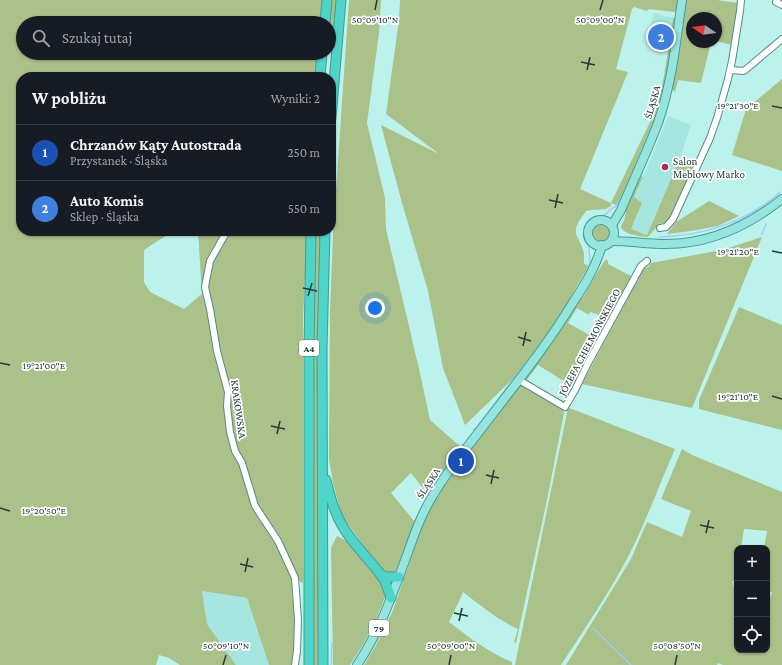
<!DOCTYPE html>
<html lang="pl">
<meta charset="utf-8">
<style>
:root{--surface:#171b24;--page:#20242c;--text:#f1f3f6;--muted:#9ea1a6;--line:#363941;--accent:#0b8043}
body{margin:0;font-family:"Crimson Pro",serif;background:var(--page);color:var(--text)}
.controls{position:absolute;right:12px;bottom:12px;display:grid;overflow:hidden;border-radius:8px;box-shadow:0 1px 3px #0004}
.controls button{width:36px;height:36px;display:grid;place-items:center;padding:0;border:0;border-bottom:1px solid var(--line);background:var(--surface);color:var(--text);font:20px sans-serif}
.compass{position:absolute;left:686px;top:12px;width:36px;height:36px;border-radius:50%;background:var(--surface);box-shadow:0 1px 3px #0004;rotate:283deg}
.you{position:absolute;left:375px;top:308px;width:14px;height:14px;margin:-10px;border:3px solid #fff;border-radius:50%;background:#1a73e8;box-shadow:0 0 0 6px #1a73e833}
.badge{display:grid;place-items:center;width:26px;height:26px;border-radius:50%;background:var(--accent);color:#fff;font-size:13px;font-weight:700}
.pin{position:absolute;translate:-50% -50%;border:2px solid #fff;box-shadow:0 1px 4px #0006}
.list{margin:0;padding:0;list-style:none}
h2{display:flex;justify-content:space-between;align-items:center;height:52px;margin:0;padding:0 16px;font-size:17px}
h2 small{font-size:13px;font-weight:400;color:var(--muted)}
.list li{display:grid;grid-template-columns:26px 1fr auto;gap:12px;align-items:center;box-sizing:border-box;height:56px;padding:0 16px;border-top:1px solid var(--line)}
.list b{display:block;font-size:15px;white-space:nowrap}
.list p{margin:0;font-size:13px;white-space:nowrap;color:var(--muted)}
.list em{font-size:13px;font-style:normal;color:var(--muted)}
.icon{flex:none;width:22px;height:22px;fill:none;stroke:currentColor;stroke-width:2;stroke-linecap:round;stroke-linejoin:round}
.map{position:relative;flex:none;width:782px;height:665px;overflow:hidden}
.search{position:absolute;background:var(--surface);box-shadow:0 1px 3px #0004;left:16px;top:16px;width:320px;height:44px;display:flex;align-items:center;gap:10px;box-sizing:border-box;padding:0 14px;border-radius:22px;color:var(--muted);font-size:15px}
.panel{position:absolute;background:var(--surface);box-shadow:0 1px 3px #0004;left:16px;top:72px;width:320px;height:164px;border-radius:16px}
.map>svg:first-child{display:block}
</style>
<div class="map">
<svg width="782" height="665" viewBox="0 0 782 665">
<rect width="100%" height="100%" fill="#bbf3ec"/>
<g fill="#a5e7e0">
<polygon points="654,13 673,18 668,51 656,49 656,47 646,44"/>
<polygon points="668,116 691,125 680,158 647,235 631,229 642,203 634,198 654,151"/>
<polygon points="202,591 247,598 269,665 236,665 207,624"/>
</g>
<g fill="#aac189" fill-rule="evenodd">
<polygon points="0,0 323,0 321,23 23,23 23,53 319,53 317,77 21,77 21,231 173,231 144,250 144,282 150,292 184,309 202,294 198,231 307,231 303,321 303,583 293,578 292,596 295,604 294,619 296,634 292,665 269,665 247,598 202,591 207,624 236,665 180,665 169,658 159,655 156,665 0,665"/>
<polygon points="330,0 338,0 335,33 329,32"/>
<polygon points="349,0 381,0 379,33 367,123 385,198 386,229 420,373 430,420 461,447 453,457 444,473 439,480 433,483 426,492 411,473 391,493 415,522 397,570 392,574 385,573 377,564 342,516 333,483 329,459 330,310 333,234"/>
<polygon points="400,0 680,0 678,10 674,12 649,9 647,11 634,7 632,9 616,69 628,72 580,189 611,203 652,118 658,102 664,76 673,18 675,18 677,20 667,82 656,121 622,199 618,206 611,203 611,206 606,209 592,210 586,211 579,221 576,228 576,234 582,247 584,253 584,264 588,265 587,269 562,312 541,343 514,378 465,425 443,368 428,291 402,203 381,125 439,154 386,114 399,20"/>
<polygon points="685,0 717,0 738,3 737,17 732,45 716,41 716,18 692,18 692,42 711,42 701,83 678,80 675,92 671,89"/>
<polygon points="782,79 782,171 732,155 746,109"/>
<path d="M 680,158 L 697,165 L 668,224 L 660,223 L 648,237 C 642,237 620,234 621,226 C 621,225 623,222 624,221 C 625,218 625,214 626,211 C 629,199 636,188 641,176 L 643,177 L 634,197 L 642,203 L 631,229 L 647,235 Z"/>
<polygon points="709,201 739,216 718,226 691,231 667,234 676,222"/>
<circle cx="601" cy="233" r="9"/>
<polygon points="315,231 322,231 320,665 313,665 312,329"/>
<polygon points="762,237 692,408 582,384 644,268 648,267 651,263 722,250"/>
<polygon points="606,259 608,261 608,264 633,277 611,321 599,315 590,312 589,315 577,308 568,323 600,341 575,388 538,365 525,382 523,379 580,296 583,297 598,271"/>
<polygon points="739,307 782,325 782,430 699,409 699,400"/>
<path d="M 520,383 L 539,396 L 563,409 L 564,413 L 547,500 L 516,643 L 514,642 L 518,629 C 498,620 480,605 463,592 L 461,597 L 449,622 C 469,637 489,653 512,662 L 512,665 L 364,665 L 376,645 L 393,610 L 425,518 L 442,486 L 454,473 L 471,450 L 476,440 Z"/>
<path d="M 567,407 L 675,449 C 660,483 647,519 630,553 C 610,592 585,628 561,665 L 515,665 L 567,413 Z"/>
<path d="M 682,449 L 692,455 L 782,492 L 782,665 L 723,665 L 718,663 L 717,665 L 566,665 L 631,559 L 647,522 L 682,537 L 691,511 L 661,499 ZM 744,529 L 767,531 L 764,548 L 767,548 L 767,591 L 772,592 L 767,608 L 767,650 L 737,650 L 737,598 L 732,581 L 737,582 L 737,548 L 741,548 Z"/>
<polygon points="337,536 351,543 381,579 386,595 375,622 364,643 350,665 333,665 331,548"/>
</g>
<g fill="none" stroke-linecap="round" stroke-linejoin="round">
<g stroke="#a2ccf2" stroke-width="1.5">
<polyline points="670,55 673,37"/>
<polyline points="668,68 670,58"/>
<polyline points="656,114 659,107"/>
<polyline points="645,143 655,119"/>
<polyline points="633,173 643,147"/>
<polyline points="762,234 766,224"/>
<path d="M 659,237 C 703,236 747,222 780,192"/>
<polyline points="576,291 588,269 590,263 589,247 585,241 583,235 585,226 590,219 593,217 605,215 611,209 615,207 621,199 630,180"/>
<polyline points="473,430 477,427 480,423 530,358"/>
<polyline points="593,628 631,665"/>
<polyline points="331,665 332,643"/>
</g>
<g stroke="#568b85" stroke-width="8">
<g id="minor">
<polyline points="777,0 776,2 782,5"/>
<polyline points="731,70 744,71 782,39"/>
<polyline points="660,228 666,227 673,219 710,138 717,118 728,79 732,61 740,11 741,0"/>
<polyline points="227,231 210,261 205,287 210,309 217,351 228,392 227,406 230,432 235,451 242,463 255,506 278,541 295,578 298,620 297,651 295,665"/>
<polyline points="519,380 565,407 575,390 587,365 641,266 647,261"/>
</g>
</g>
<g stroke="#409e96" stroke-width="10">
<g id="major">
<circle cx="601" cy="233" r="13"/>
<path d="M 612,226 C 614,220 618,216 621,210 C 633,181 647,152 658,123 C 672,83 676,41 682,0"/>
<path d="M 611,241 C 629,241 648,244 666,244 C 710,244 748,226 782,199"/>
<path d="M 357,665 C 380,631 393,593 407,555 C 414,535 421,515 432,497 C 445,474 462,454 478,433 C 510,391 544,350 572,304 C 584,286 596,267 602,245"/>
</g>
</g>
<g stroke="#409e96" stroke-width="11">
<g id="highway">
<polyline points="325,23 327,0"/>
<polyline points="320,77 322,53"/>
<polyline points="331,118 341,0"/>
<path d="M 326,480 C 330,496 334,512 343,527 C 353,544 369,559 381,575 L 385,581 L 391,598"/>
<polyline points="381,575 386,577 399,577"/>
<polyline points="309,665 309,347 311,231"/>
<polyline points="323,665 322,348 325,231"/>
</g>
</g>
<use href="#minor" stroke="#fff" stroke-width="6"/>
<use href="#major" stroke="#95e5de" stroke-width="8"/>
<use href="#highway" stroke="#4fd4c8" stroke-width="9"/>
</g>
<path fill="none" stroke="#243b38" stroke-width="1.5" d="M 375,10 L 377,0M 600,10 L 603,0M 581,62 L 595,65M 587,70 L 590,57M 772,106 L 782,108M 549,200 L 563,203M 555,208 L 558,194M 772,251 L 782,253M 303,288 L 317,291M 308,296 L 312,283M 518,337 L 531,341M 523,346 L 526,332M 0,363 L 10,365M 772,396 L 782,399M 271,426 L 285,429M 277,434 L 280,421M 486,475 L 499,478M 491,484 L 494,470M 0,508 L 10,511M 700,525 L 714,528M 706,533 L 709,520M 240,564 L 253,567M 245,572 L 248,558M 454,613 L 468,616M 459,621 L 462,608M 223,665 L 226,655M 449,665 L 451,655M 675,665 L 677,655"/>
<circle fill="#b42556" stroke="#fff" stroke-width="1.5" cx="665" cy="167" r="4"/>
<g text-anchor="middle" stroke-width="3.5" stroke-linejoin="round" paint-order="stroke">
<g fill="#fff" stroke="#667674" stroke-width="1">
<rect x="299" y="340" width="20" height="16" rx="3"/>
<rect x="369" y="620" width="20" height="16" rx="3"/>
</g>
<g font-size="10" font-weight="bold" fill="#243b38">
<text x="309" y="352">A4</text>
<text x="379" y="632">79</text>
</g>
<g font-size="11" fill="#243b38" stroke="#fff">
<text transform="translate(652 102) rotate(-74)" y="4">ŚLĄSKA</text>
<text transform="translate(589 342) rotate(-62)" y="4">JÓZEFA CHEŁMOŃSKIEGO</text>
<text transform="translate(239 409) rotate(82)" y="4">KRAKOWSKA</text>
<text transform="translate(428 483) rotate(-57)" y="4">ŚLĄSKA</text>
</g>
<g font-size="11" fill="#243b38" stroke="#fff" text-anchor="start">
<text x="673" y="165">Salon<tspan x="673" dy="13">Meblowy Marko</tspan></text>
</g>
</g>
<g font-size="10" text-anchor="middle" fill="#243b38" stroke="#fff" stroke-width="3.5" stroke-linejoin="round" paint-order="stroke">
<text x="375" y="23">50°09'10"N</text>
<text x="600" y="23">50°09'00"N</text>
<text x="738" y="109">19°21'30"E</text>
<text x="738" y="255">19°21'20"E</text>
<text x="44" y="369">19°21'00"E</text>
<text x="738" y="400">19°21'10"E</text>
<text x="44" y="514">19°20'50"E</text>
<text x="226" y="649">50°09'10"N</text>
<text x="451" y="649">50°09'00"N</text>
<text x="677" y="649">50°08'50"N</text>
</g>
</svg>
<div class="controls">
<button>+</button>
<button>−</button>
<button><svg class="icon" aria-label="locate" viewBox="0 0 24 24"><circle cx="12" cy="12" r="6"/><path d="M12 2v4M12 18v4M2 12h4M18 12h4"/></svg></button>
</div>
<svg class="compass" viewBox="-18 -18 36 36"><path d="M0-13l5 13h-10z" fill="#e53935"/><path d="M0 13l5-13h-10z" fill="#9ea1a6"/></svg>
<div class="you"></div>
<div class="pin badge" style="left:461px;top:461px;background:#1a4fb4">1</div>
<div class="pin badge" style="left:661px;top:37px;background:#3f7fe0">2</div>
<div class="search"><svg class="icon" aria-label="search" viewBox="0 0 24 24"><circle cx="10" cy="10" r="6"/><path d="M15 15l6 6"/></svg>Szukaj tutaj</div>
<section class="panel">
<h2>W pobliżu<small>Wyniki: 2</small></h2>
<ul class="list">
<li><span class="badge" style="background:#1a4fb4">1</span><div><b>Chrzanów Kąty Autostrada</b><p>Przystanek · Śląska</p></div><em>250 m</em></li>
<li><span class="badge" style="background:#3f7fe0">2</span><div><b>Auto Komis</b><p>Sklep · Śląska</p></div><em>550 m</em></li>
</ul>
</section>
</div>
